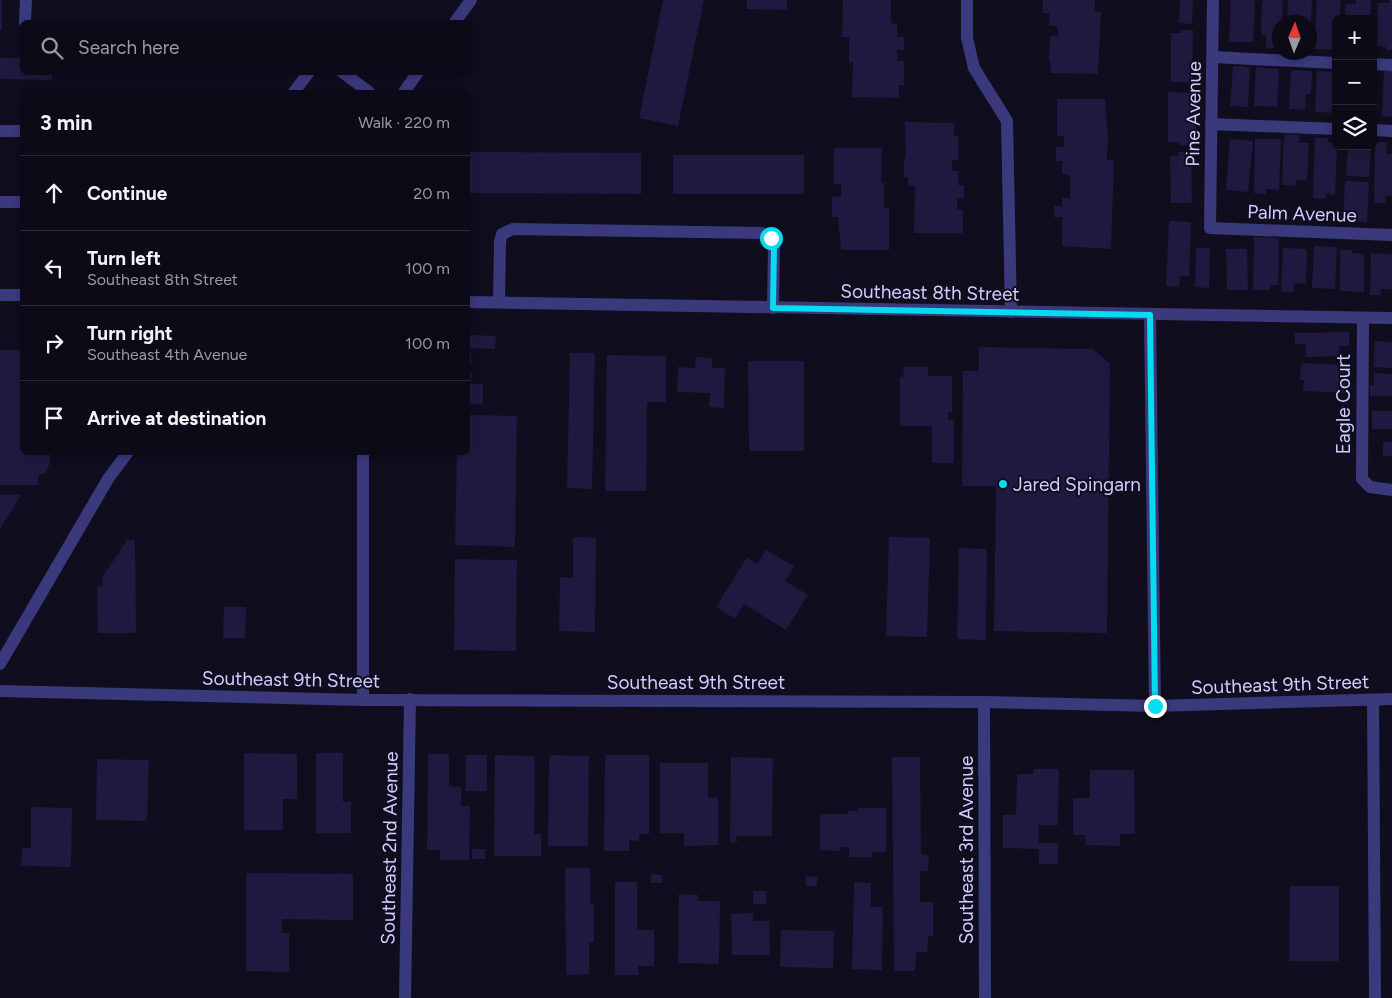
<!DOCTYPE html>
<meta charset="utf-8">
<style>
:root{--surface:#0b0a16;--page:#14131f;--text:#f1f3f6;--muted:#9a9aa1;--line:#2b2b35}
body{margin:0;font-family:Figtree,sans-serif;background:var(--page);color:var(--text)}
.controls{position:absolute;right:15px;top:15px;display:grid;overflow:hidden;border-radius:8px;box-shadow:0 2px 8px #0003}
.controls button{width:45px;height:45px;display:grid;place-items:center;padding:0;border:0;border-bottom:1px solid var(--line);background:var(--surface);color:var(--text);font:25px sans-serif}
.compass{position:absolute;left:1272px;top:15px;width:45px;height:45px;border-radius:50%;background:var(--surface);box-shadow:0 2px 8px #0003;rotate:2deg}
.stop{position:absolute;width:15px;height:15px;margin:-11px;border:4px solid #06dbef;border-radius:50%;background:#fff}
.stop.end{background:#06dbef;border-color:#fff;box-shadow:0 1px 5px #0008}
.list{margin:0;padding:0;list-style:none}
h2{display:flex;justify-content:space-between;align-items:center;height:65px;margin:0;padding:0 20px;font-size:21px}
h2 small{font-size:16px;font-weight:400;color:var(--muted)}
.list li{display:grid;grid-template-columns:32px 1fr auto;gap:15px;align-items:center;box-sizing:border-box;height:75px;padding:0 20px;border-top:1px solid var(--line)}
.list b{display:block;font-size:19px;white-space:nowrap}
.list p{margin:0;font-size:16px;white-space:nowrap;color:var(--muted)}
.list em{font-size:16px;font-style:normal;color:var(--muted)}
.icon{flex:none;width:28px;height:28px;fill:none;stroke:currentColor;stroke-width:2;stroke-linecap:round;stroke-linejoin:round}
.map{position:relative;flex:none;width:1392px;height:998px;overflow:hidden}
.search{position:absolute;background:var(--surface);box-shadow:0 2px 8px #0003;left:20px;top:20px;width:450px;height:55px;display:flex;align-items:center;gap:12px;box-sizing:border-box;padding:0 18px;border-radius:8px;color:var(--muted);font-size:19px}
.panel{position:absolute;background:var(--surface);box-shadow:0 2px 8px #0003;left:20px;top:90px;width:450px;height:365px;border-radius:8px}
.map>svg:first-child{display:block}
</style>
<div class="map">
<svg width="1392" height="998" viewBox="0 0 1392 998">
<rect width="100%" height="100%" fill="#0f0d1e"/>
<g fill="#20193f">
<rect x="0" y="0" width="2" height="30"/>
<polygon points="663,0 704,0 678,126 639,118"/>
<polygon points="747,0 787,0 787,10 747,9"/>
<polygon points="843,0 891,0 891,23 897,24 897,37 904,37 904,50 897,50 897,61 904,61 904,85 899,85 899,98 852,97 853,62 849,62 849,37 842,37"/>
<polygon points="1043,0 1095,0 1095,12 1101,12 1098,74 1051,73 1050,61 1049,61 1050,36 1058,36 1057,26 1049,26 1050,13 1043,13"/>
<polygon points="1180,0 1193,0 1192,24 1179,23"/>
<polygon points="1231,0 1255,0 1253,42 1229,42"/>
<polygon points="1268,0 1283,0 1282,22 1280,22 1280,49 1266,48 1266,35 1261,35 1262,1"/>
<polygon points="1288,0 1312,0 1311,26 1310,26 1310,22 1287,22"/>
<polygon points="1317,0 1341,0 1340,19 1336,19 1336,50 1314,49"/>
<polygon points="1356,0 1371,0 1370,19 1345,19 1345,4 1356,4"/>
<polygon points="1389,0 1392,0 1392,50 1386,50 1386,47 1377,46 1378,3 1389,3"/>
<polygon points="1181,30 1193,30 1192,82 1171,82 1171,33 1181,33"/>
<polygon points="0,58 22,58 22,72 52,72 52,80 0,79"/>
<polygon points="1233,66 1250,67 1248,107 1230,106"/>
<polygon points="1256,67 1279,69 1277,107 1254,106"/>
<polygon points="1291,70 1312,71 1311,94 1306,94 1305,110 1289,109"/>
<polygon points="1317,71 1336,72 1336,113 1315,112"/>
<polygon points="1384,71 1392,71 1392,117 1382,116"/>
<polygon points="1168,92 1195,93 1195,146 1179,145 1179,142 1168,142"/>
<polygon points="1057,99 1105,99 1108,135 1107,160 1114,161 1111,249 1062,246 1062,217 1054,217 1054,206 1062,206 1062,198 1070,198 1070,175 1062,174 1062,161 1056,161 1056,147 1064,147 1064,136 1057,136"/>
<polygon points="905,122 954,123 954,136 958,136 958,160 952,160 952,171 958,171 958,185 964,185 964,198 957,198 957,210 963,210 963,233 914,233 915,186 908,186 908,177 904,177 904,159 906,159"/>
<polygon points="1284,134 1299,135 1299,143 1309,143 1307,180 1296,180 1296,186 1282,185"/>
<polygon points="1315,138 1328,138 1328,142 1336,143 1336,146 1337,146 1335,195 1326,194 1326,199 1313,198"/>
<polygon points="1230,139 1253,141 1248,192 1226,190"/>
<polygon points="1255,139 1281,139 1279,190 1266,189 1266,194 1254,193"/>
<polygon points="1375,142 1387,142 1386,154 1392,154 1392,196 1385,196 1385,203 1374,203"/>
<polygon points="1348,146 1371,146 1369,177 1346,176"/>
<polygon points="834,148 882,148 881,183 884,183 884,208 889,208 889,250 841,250 838,217 832,217 832,196 841,197 841,184 834,184"/>
<polygon points="468,152 641,153 641,194 470,193 470,202 468,202"/>
<polygon points="1179,152 1191,152 1192,203 1171,203 1170,156 1179,156"/>
<rect x="673" y="155" width="131" height="39"/>
<polygon points="1345,181 1369,182 1367,222 1343,221"/>
<polygon points="1169,221 1191,222 1189,276 1180,276 1179,287 1166,286"/>
<polygon points="1254,237 1279,238 1278,285 1270,285 1270,290 1253,290"/>
<polygon points="1314,246 1337,247 1335,289 1312,288"/>
<polygon points="1196,248 1210,248 1209,288 1195,287"/>
<polygon points="1283,248 1307,249 1306,284 1294,283 1293,292 1281,292"/>
<polygon points="1226,249 1247,249 1248,290 1227,290"/>
<polygon points="1340,250 1352,250 1352,253 1364,254 1364,292 1340,291"/>
<polygon points="1371,253 1392,254 1392,289 1381,289 1381,295 1370,295"/>
<polygon points="1349,332 1349,346 1339,346 1339,356 1306,357 1306,344 1295,344 1295,333"/>
<polygon points="468,335 496,336 495,349 471,348 471,365 468,365"/>
<polygon points="1375,341 1392,342 1392,368 1373,367"/>
<polygon points="979,347 1093,349 1110,364 1107,633 994,631 996,486 962,486 963,371 979,371"/>
<polygon points="0,350 22,350 22,452 50,452 50,463 45,474 39,474 38,485 0,485"/>
<polygon points="570,353 595,353 592,489 567,488"/>
<polygon points="607,355 666,356 666,402 647,402 646,491 605,491"/>
<polygon points="696,357 712,358 712,368 725,368 724,408 709,407 710,393 677,392 678,367 695,368"/>
<polygon points="748,361 804,361 804,451 749,451"/>
<polygon points="1301,363 1347,365 1346,393 1303,391 1304,380 1300,380"/>
<polygon points="904,367 928,367 928,376 952,376 952,412 948,412 948,420 954,420 954,463 932,463 932,426 900,426 900,377 903,377"/>
<polygon points="468,373 472,373 471,384 483,384 483,404 468,404"/>
<polygon points="1374,373 1392,374 1392,396 1370,396 1370,385 1374,385"/>
<rect x="1372" y="411" width="20" height="18"/>
<polygon points="468,415 517,416 515,547 455,545 457,452 468,452"/>
<rect x="1383" y="442" width="9" height="14"/>
<polygon points="0,495 21,495 0,529"/>
<polygon points="573,537 596,538 595,632 559,631 560,577 573,578"/>
<polygon points="889,537 930,538 927,637 886,636"/>
<polygon points="127,540 135,540 136,633 98,633 97,587 103,586 102,578"/>
<polygon points="959,548 987,549 986,640 957,639"/>
<polygon points="766,550 794,566 785,581 808,595 786,630 744,604 735,619 716,607 747,557 757,564"/>
<polygon points="455,559 517,560 516,651 454,650"/>
<polygon points="224,607 246,607 245,638 223,638"/>
<polygon points="244,753 297,754 297,799 283,799 283,830 244,830"/>
<polygon points="316,753 343,753 343,802 351,802 351,833 316,833"/>
<polygon points="428,754 449,754 449,786 461,787 461,806 470,806 469,860 440,860 440,850 427,850"/>
<rect x="466" y="755" width="21" height="36"/>
<polygon points="495,755 535,756 534,834 541,834 541,856 494,856"/>
<polygon points="549,755 589,756 588,846 548,846"/>
<polygon points="605,755 649,755 649,834 639,834 639,841 629,840 629,851 604,851"/>
<polygon points="731,757 773,758 772,836 736,836 737,843 730,842"/>
<polygon points="892,757 920,757 921,854 929,855 928,871 920,871 920,902 933,902 933,936 928,936 927,952 916,952 915,971 894,971"/>
<polygon points="97,759 149,760 147,821 96,820"/>
<polygon points="660,763 708,763 708,797 718,798 718,845 684,846 684,833 660,833"/>
<polygon points="1034,769 1059,769 1058,825 1039,825 1038,843 1058,843 1058,864 1039,864 1039,849 1003,848 1003,815 1016,815 1017,774 1033,774"/>
<polygon points="1090,770 1134,770 1135,834 1120,834 1120,846 1085,845 1085,835 1073,835 1073,798 1090,798"/>
<polygon points="31,807 72,808 71,867 21,866 22,848 31,848"/>
<polygon points="858,808 886,808 886,852 872,852 872,857 849,857 849,847 840,847 840,851 820,850 820,814 848,814 847,811 859,811"/>
<rect x="472" y="849" width="13" height="10"/>
<polygon points="565,868 590,868 590,904 594,904 594,942 589,942 589,974 566,975"/>
<polygon points="246,873 353,874 353,920 282,919 282,933 289,933 289,972 246,971"/>
<polygon points="651,874 662,875 662,883 651,883"/>
<polygon points="817,876 817,886 806,886 805,877"/>
<polygon points="615,882 637,882 637,930 654,930 654,966 638,966 638,975 615,975"/>
<polygon points="854,882 871,883 871,907 883,907 882,970 852,969"/>
<polygon points="1290,886 1339,886 1339,961 1289,961"/>
<rect x="753" y="891" width="13" height="13"/>
<polygon points="679,894 698,895 698,901 720,901 719,964 678,963"/>
<polygon points="753,913 753,921 769,921 770,955 732,955 731,914"/>
<polygon points="781,930 834,931 833,968 780,967"/>
</g>
<g fill="none" stroke-linecap="round" stroke-linejoin="round">
<g stroke="#3a397c" stroke-width="12">
<polyline points="1213,0 1210,228 1392,235"/>
<polyline points="25,22 26,0"/>
<polyline points="1212,57 1336,63"/>
<polyline points="1373,64 1392,65"/>
<polyline points="342,72 369,92"/>
<polyline points="294,92 309,72"/>
<polyline points="1211,124 1336,129"/>
<polyline points="1373,130 1392,131"/>
<polyline points="0,131 22,131"/>
<polyline points="0,202 22,202"/>
<polyline points="499,302 500,242 502,234 513,229 762,233 771,238 774,245 773,308"/>
<polyline points="1373,700 1375,998"/>
</g>
<g stroke="#3a397c" stroke-width="12">
<polyline points="967,0 967,38 974,68 1007,121 1011,312"/>
<polyline points="455,22 471,0"/>
<polyline points="404,92 418,72"/>
<polyline points="0,295 22,295"/>
<polyline points="468,302 1392,318"/>
<polyline points="1150,315 1155,706"/>
<polyline points="1363,318 1362,479 1370,487 1392,490"/>
<polyline points="363,452 363,700"/>
<polyline points="0,664 108,479 128,452"/>
<polyline points="0,691 363,700 984,702 1155,706 1392,699"/>
<polyline points="984,702 985,998"/>
<polyline points="405,998 410,699"/>
</g>
</g>
<g fill="none" stroke-linecap="round" stroke-linejoin="round">
<polyline stroke="#06dbef" stroke-width="6" points="771,238 774,245 773,308 1150,315 1155,706"/>
</g>
<circle fill="#06dbef" stroke="#0f0d1e" stroke-width="2" cx="1003" cy="484" r="5"/>
<g text-anchor="middle" stroke-width="4" stroke-linejoin="round" paint-order="stroke">
<g font-size="19" fill="#d0ccfe" stroke="#0f0d1e">
<text transform="translate(1193 114) rotate(-89)" y="7">Pine Avenue</text>
<text transform="translate(1302 213) rotate(2)" y="7">Palm Avenue</text>
<text transform="translate(930 292) rotate(1)" y="7">Southeast 8th Street</text>
<text transform="translate(1343 404) rotate(-90)" y="7">Eagle Court</text>
<text transform="translate(291 679) rotate(1)" y="7">Southeast 9th Street</text>
<text x="696" y="689">Southeast 9th Street</text>
<text transform="translate(1280 684) rotate(-2)" y="7">Southeast 9th Street</text>
<text transform="translate(389 848) rotate(-89)" y="7">Southeast 2nd Avenue</text>
<text transform="translate(966 850) rotate(-90)" y="7">Southeast 3rd Avenue</text>
</g>
<g font-size="19" fill="#d0ccfe" stroke="#0f0d1e" text-anchor="start">
<text x="1013" y="491">Jared Spingarn</text>
</g>
</g>
</svg>
<div class="controls">
<button>+</button>
<button>−</button>
<button><svg class="icon" aria-label="layers" viewBox="0 0 24 24"><path d="M12 4l9 5-9 5-9-5zM3 14l9 5 9-5"/></svg></button>
</div>
<svg class="compass" viewBox="-18 -18 36 36"><path d="M0-13l5 13h-10z" fill="#e53935"/><path d="M0 13l5-13h-10z" fill="#9a9aa1"/></svg>
<div class="stop" style="left:771px;top:238px"></div>
<div class="stop end" style="left:1155px;top:706px"></div>
<div class="search"><svg class="icon" aria-label="search" viewBox="0 0 24 24"><circle cx="10" cy="10" r="6"/><path d="M15 15l6 6"/></svg>Search here</div>
<section class="panel">
<h2>3 min<small>Walk · 220 m</small></h2>
<ul class="list">
<li><svg class="icon" aria-label="ahead" viewBox="0 0 24 24"><path d="M12 20V5M6 11l6-6 6 6"/></svg><div><b>Continue</b></div><em>20 m</em></li>
<li><svg class="icon" aria-label="left" viewBox="0 0 24 24"><path d="M17 20v-9H6M10 6l-5 5 5 5"/></svg><div><b>Turn left</b><p>Southeast 8th Street</p></div><em>100 m</em></li>
<li><svg class="icon" aria-label="right" viewBox="0 0 24 24"><path d="M7 20v-9h11M14 6l5 5-5 5"/></svg><div><b>Turn right</b><p>Southeast 4th Avenue</p></div><em>100 m</em></li>
<li><svg class="icon" aria-label="arrive" viewBox="0 0 24 24"><path d="M6 21V4h12l-3 4 3 4H6"/></svg><div><b>Arrive at destination</b></div></li>
</ul>
</section>
</div>
